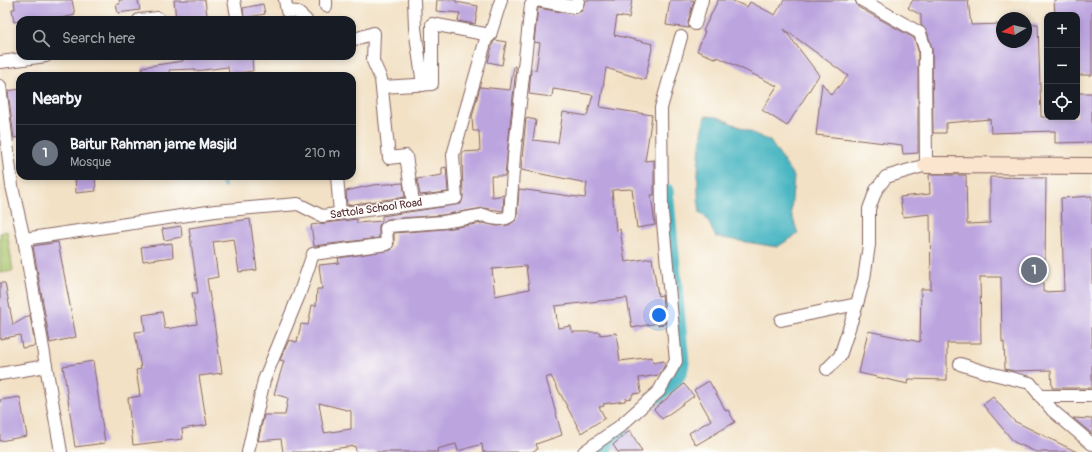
<!DOCTYPE html>
<meta charset="utf-8">
<style>
:root{--surface:#171b24;--page:#242831;--text:#f1f3f6;--muted:#9ea1a6;--line:#363941;--accent:#d1495b}
body{margin:0;font-family:Pangolin,sans-serif;background:var(--page);color:var(--text)}
.controls{position:absolute;right:12px;top:12px;display:grid;overflow:hidden;border-radius:8px;box-shadow:0 2px 6px #0003}
.controls button{width:36px;height:36px;display:grid;place-items:center;padding:0;border:0;border-bottom:1px solid var(--line);background:var(--surface);color:var(--text);font:20px sans-serif}
.compass{position:absolute;left:996px;top:12px;width:36px;height:36px;border-radius:50%;background:var(--surface);box-shadow:0 2px 6px #0003;rotate:261deg}
.you{position:absolute;left:659px;top:315px;width:14px;height:14px;margin:-10px;border:3px solid #fff;border-radius:50%;background:#1a73e8;box-shadow:0 0 0 6px #1a73e833}
.badge{display:grid;place-items:center;width:26px;height:26px;border-radius:50%;background:var(--accent);color:#fff;font-size:13px;font-weight:700}
.pin{position:absolute;translate:-50% -50%;border:2px solid #fff;box-shadow:0 1px 4px #0006}
.list{margin:0;padding:0;list-style:none}
h2{display:flex;justify-content:space-between;align-items:center;height:52px;margin:0;padding:0 16px;font-size:17px}
h2 small{font-size:13px;font-weight:400;color:var(--muted)}
.list li{display:grid;grid-template-columns:26px 1fr auto;gap:12px;align-items:center;box-sizing:border-box;height:56px;padding:0 16px;border-top:1px solid var(--line)}
.list b{display:block;font-size:15px;white-space:nowrap}
.list p{margin:0;font-size:13px;white-space:nowrap;color:var(--muted)}
.list em{font-size:13px;font-style:normal;color:var(--muted)}
.icon{flex:none;width:22px;height:22px;fill:none;stroke:currentColor;stroke-width:2;stroke-linecap:round;stroke-linejoin:round}
.map{position:relative;flex:none;width:1092px;height:452px;overflow:hidden}
.search{position:absolute;background:var(--surface);box-shadow:0 2px 6px #0003;left:16px;top:16px;width:340px;height:44px;display:flex;align-items:center;gap:10px;box-sizing:border-box;padding:0 14px;border-radius:12px;color:var(--muted);font-size:15px}
.panel{position:absolute;background:var(--surface);box-shadow:0 2px 6px #0003;left:16px;top:72px;width:340px;height:108px;border-radius:12px}
.map>svg:first-child{display:block}
</style>
<div class="map">
<svg width="1092" height="452" viewBox="0 0 1092 452">
<rect width="100%" height="100%" fill="#fdfcf7"/>
<filter id="ink" filterUnits="userSpaceOnUse"><feTurbulence type="fractalNoise" baseFrequency=".025" numOctaves="2"/><feDisplacementMap in="SourceGraphic" scale="8" xChannelSelector="R" yChannelSelector="G"/><feConvolveMatrix kernelMatrix="1 2 1 2 8 2 1 2 1" color-interpolation-filters="sRGB"/></filter>
<filter id="wash" filterUnits="userSpaceOnUse"><feTurbulence type="fractalNoise" baseFrequency=".012" numOctaves="4" result="noise"/><feDisplacementMap in="SourceGraphic" scale="16" xChannelSelector="R" yChannelSelector="G"/><feGaussianBlur stdDeviation="0.9" result="paint"/><feColorMatrix in="noise" values="0 0 0 0 0 0 0 0 0 0 0 0 0 0 0 0 0 1.4 0 .05"/><feComposite in="paint" operator="in"/></filter>
<g filter="url(#wash)">
<rect width="100%" height="100%" fill="#f2e1c5"/>
<polygon fill="#abc76e" stroke="#7a734c" points="7,231 13,271 0,273 0,233"/>
<path fill="#48b6c2" stroke="#496a76" d="M 705,116 L 718,117 L 770,141 L 794,177 L 791,212 L 798,234 L 777,247 L 716,237 C 710,228 710,219 700,213 C 695,181 699,148 705,116 Z"/>
<g fill="none" stroke-linecap="round" stroke-linejoin="round">
<polyline stroke="#48b6c2" stroke-width="3.5" points="222,176 224,186"/>
<g stroke="#48b6c2" stroke-width="13">
<path d="M 656,398 C 668,387 682,380 683,362 L 667,190"/>
<polyline points="603,452 612,439 624,427"/>
</g>
</g>
<g id="blocks">
<g fill="#bca4df" fill-rule="evenodd">
<polygon points="14,0 72,0 75,15 62,18 47,19 47,17 14,22 12,9 15,9"/>
<polygon points="119,0 138,0 140,10 118,13 116,4 120,4"/>
<polygon points="174,0 205,0 207,15 176,20"/>
<polygon points="437,0 456,0 456,2 478,6 475,24 458,21 460,13 436,11"/>
<path d="M 585,0 L 632,0 L 629,18 L 617,16 L 614,35 L 653,44 L 645,80 L 606,68 L 600,107 L 652,115 L 645,161 L 654,160 L 654,195 L 651,195 L 655,225 L 637,228 L 632,189 L 612,190 L 616,230 L 620,229 L 625,262 L 652,258 L 658,296 L 662,295 L 665,324 L 658,325 L 658,323 L 632,328 L 627,298 L 555,306 L 558,328 L 571,326 L 572,332 L 600,332 L 600,335 L 616,333 L 620,361 L 652,357 L 653,363 L 664,361 L 665,365 L 659,375 L 639,378 L 641,393 L 632,394 L 632,398 L 625,399 L 625,401 L 603,404 L 604,406 L 599,407 L 605,418 L 581,433 L 551,376 L 546,378 L 562,435 L 536,444 L 538,449 L 531,452 L 483,452 L 482,444 L 458,451 L 456,444 L 437,449 L 438,452 L 356,452 L 355,446 L 309,452 L 283,452 L 281,439 L 258,441 L 264,415 L 285,415 L 288,398 L 274,394 L 284,361 L 280,360 L 289,340 L 297,342 L 301,324 L 308,325 L 312,305 L 316,306 L 317,289 L 322,289 L 319,265 L 339,263 L 338,258 L 391,250 L 394,244 L 394,233 L 444,229 L 483,223 L 497,226 L 509,225 L 516,220 L 517,217 L 519,189 L 585,198 L 587,183 L 521,170 L 526,118 L 536,120 L 533,140 L 558,143 L 563,112 L 587,116 L 593,95 L 553,89 L 552,97 L 529,94 L 531,69 L 536,70 L 540,43 L 534,42 L 538,8 L 573,14 L 582,11 ZM 526,266 L 529,289 L 495,296 L 492,269 ZM 319,403 L 351,411 L 351,429 L 324,433 Z"/>
<polygon points="670,0 694,0 688,22 689,28 666,25"/>
<polygon points="718,0 731,0 747,7 750,2 775,15 784,0 855,0 858,7 914,38 918,50 918,153 903,154 902,145 816,135 822,83 831,95 848,76 784,29 819,75 787,126 762,110 777,86 718,57 717,59 697,51 705,31 703,31"/>
<polygon points="913,0 968,0 971,25 1002,24 1002,42 1026,42 1026,24 1038,24 1041,117 1077,117 1077,93 1092,93 1092,142 1055,143 1055,131 991,133 990,119 946,123 946,133 933,133 932,49 927,31 921,25 921,15 908,8"/>
<polygon points="1054,0 1092,0 1092,75 1077,75 1077,15 1055,15"/>
<polygon points="263,4 265,14 244,18 243,8"/>
<polygon points="495,40 506,42 502,65 488,62 493,43"/>
<polygon points="183,56 252,56 253,71 229,74 228,67 195,71 195,69 169,70 170,76 143,76 142,67 183,61"/>
<polygon points="514,66 516,67 505,176 491,176 492,197 504,195 503,211 483,208 442,215 388,219 379,225 379,238 314,246 311,225 357,219 357,223 382,221 382,216 461,204 463,197 462,152 480,151 479,131 473,131 472,117 480,87 510,90"/>
<polygon points="20,89 20,137 14,138 8,91"/>
<polygon points="446,167 448,192 420,195 417,179 442,175 442,168"/>
<polygon points="929,175 966,175 967,224 990,223 990,177 1046,178 1045,262 1029,262 1029,283 1043,283 1043,292 1064,291 1061,198 1092,196 1092,388 1052,388 1051,370 1014,371 1005,369 1004,342 1002,342 1001,277 980,277 981,343 947,343 947,380 909,379 908,384 859,373 868,331 920,342 921,289 931,289 930,214 903,217 900,197 930,194"/>
<polygon points="75,176 95,176 96,191 76,193"/>
<polygon points="403,183 405,197 347,205 346,191 373,185"/>
<polygon points="250,219 257,270 239,272 234,239 213,242 218,277 207,279 222,373 199,376 207,425 182,429 183,439 133,445 128,398 140,396 136,370 141,369 135,332 145,331 143,315 162,312 165,329 197,324 192,293 198,293 189,228"/>
<polygon points="181,226 182,237 164,240 162,229"/>
<polygon points="58,242 76,337 50,343 33,246"/>
<polygon points="172,243 173,257 143,261 141,247"/>
<polygon points="0,283 5,283 13,325 30,315 35,346 22,348 20,335 0,339"/>
<polygon points="93,361 105,443 75,447 63,366"/>
<polygon points="709,381 726,411 728,410 735,422 696,445 689,433 711,420 694,390"/>
<polygon points="684,384 694,396 662,419 654,409"/>
<polygon points="20,397 27,436 0,441 0,400"/>
<polygon points="993,397 1014,421 1077,452 1036,452 1014,442 983,405"/>
<polygon points="1073,418 1092,419 1092,434"/>
<polygon points="630,430 642,452 618,452 613,445"/>
</g>
</g>
</g>
<g filter="url(#ink)">
<use href="#blocks" fill-opacity="0" stroke="#856361" stroke-width="1"/>
<g fill="none" stroke-linecap="round" stroke-linejoin="round">
<g stroke="#856361" stroke-width="14">
<g id="street">
<polyline points="234,0 237,16"/>
<polyline points="285,0 287,11 297,12 306,20"/>
<polyline points="414,0 415,28 423,85"/>
<polyline points="537,0 574,7 577,5 578,0"/>
<polyline points="326,6 326,0"/>
<polyline points="139,20 158,18"/>
<polyline points="695,24 702,0"/>
<polyline points="352,38 355,39 374,33 373,61 381,79 389,158 406,156 413,202"/>
<polyline points="1,62 46,56"/>
<polyline points="0,86 12,186 24,239 61,452"/>
<polyline points="382,87 432,84 432,24 490,35"/>
<polyline points="337,176 340,213"/>
<polyline points="24,239 215,211 298,204 322,216 456,198 453,155 486,39 490,35 501,0"/>
<polyline points="781,320 857,304"/>
<polyline points="960,364 985,372 1030,383 1053,411 1092,444"/>
<polyline points="827,369 840,356 857,304 864,279 869,245 869,209 876,190 886,177 926,165 925,49 920,33 862,0"/>
<polyline points="0,374 46,366"/>
<polyline points="1040,396 1092,396"/>
<path d="M 248,452 L 264,380 L 299,295 L 313,254 L 387,244 L 386,228 L 389,226 L 443,222 L 484,215 C 491,219 503,221 510,216 L 514,156 L 531,5 L 536,0"/>
<polyline points="584,452 619,427 659,391 676,361 662,212 661,108 681,37"/>
</g>
</g>
<g stroke="#856361" stroke-width="18">
<polyline id="secondary" points="926,165 1092,166"/>
</g>
<use href="#street" stroke="#fff" stroke-width="12"/>
<use href="#secondary" stroke="#fbe5cf" stroke-width="16"/>
</g>
</g>
<g text-anchor="middle" stroke-width="3" stroke-linejoin="round" paint-order="stroke">
<g font-size="11" fill="#4a1f2b" stroke="#fdfcf7">
<text transform="translate(376 208) rotate(-8)" y="4">Sattola School Road</text>
</g>
</g>
</svg>
<div class="controls">
<button>+</button>
<button>−</button>
<button><svg class="icon" aria-label="locate" viewBox="0 0 24 24"><circle cx="12" cy="12" r="6"/><path d="M12 2v4M12 18v4M2 12h4M18 12h4"/></svg></button>
</div>
<svg class="compass" viewBox="-18 -18 36 36"><path d="M0-13l5 13h-10z" fill="#e53935"/><path d="M0 13l5-13h-10z" fill="#9ea1a6"/></svg>
<div class="you"></div>
<div class="pin badge" style="left:1034px;top:270px;background:#6b7280">1</div>
<div class="search"><svg class="icon" aria-label="search" viewBox="0 0 24 24"><circle cx="10" cy="10" r="6"/><path d="M15 15l6 6"/></svg>Search here</div>
<section class="panel">
<h2>Nearby<small></small></h2>
<ul class="list">
<li><span class="badge" style="background:#6b7280">1</span><div><b>Baitur Rahman jame Masjid</b><p>Mosque</p></div><em>210 m</em></li>
</ul>
</section>
</div>
